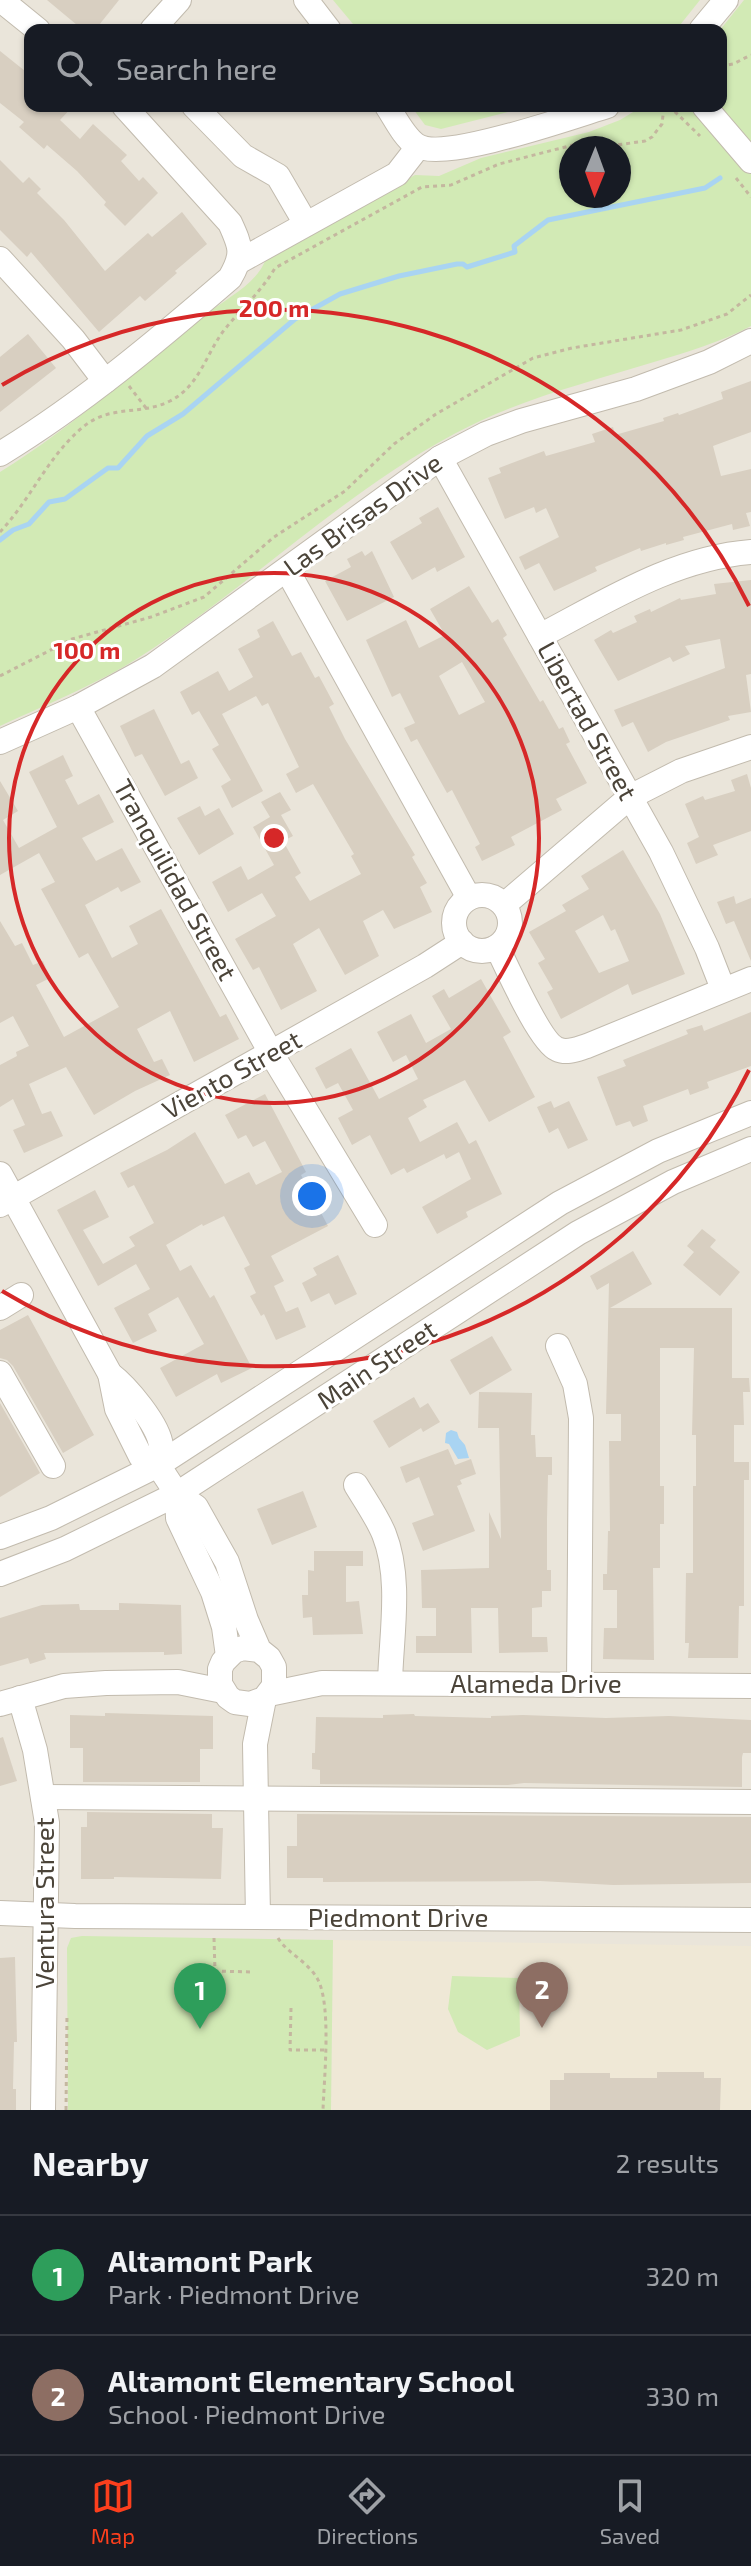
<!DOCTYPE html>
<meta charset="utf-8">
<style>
:root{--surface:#171b24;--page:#20242c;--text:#f1f3f6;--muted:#9ea1a6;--line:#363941;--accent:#fc3f1d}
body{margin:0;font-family:"Exo 2",sans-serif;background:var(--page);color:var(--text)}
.compass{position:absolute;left:559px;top:136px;width:72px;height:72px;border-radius:50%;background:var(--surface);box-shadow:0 2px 6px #0004;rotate:181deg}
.you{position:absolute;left:312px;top:1196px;width:28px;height:28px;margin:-20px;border:6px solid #fff;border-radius:50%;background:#1a73e8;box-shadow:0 0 0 12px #1a73e833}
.badge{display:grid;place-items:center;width:52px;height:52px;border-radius:50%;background:var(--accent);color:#fff;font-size:26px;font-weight:700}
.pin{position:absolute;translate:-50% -66px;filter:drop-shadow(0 2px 4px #0008)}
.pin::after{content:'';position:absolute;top:42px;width:28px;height:24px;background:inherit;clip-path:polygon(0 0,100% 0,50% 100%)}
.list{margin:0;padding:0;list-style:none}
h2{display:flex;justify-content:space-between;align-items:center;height:104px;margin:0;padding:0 32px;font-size:34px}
h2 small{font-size:26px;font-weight:400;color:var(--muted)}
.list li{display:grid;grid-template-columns:52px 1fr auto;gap:24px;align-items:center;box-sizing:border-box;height:120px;padding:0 32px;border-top:2px solid var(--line)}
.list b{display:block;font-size:30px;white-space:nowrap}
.list p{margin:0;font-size:26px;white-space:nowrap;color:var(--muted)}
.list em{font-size:26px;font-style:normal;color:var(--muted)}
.icon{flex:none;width:44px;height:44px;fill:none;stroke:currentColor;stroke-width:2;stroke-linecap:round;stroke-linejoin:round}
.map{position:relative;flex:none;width:751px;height:2110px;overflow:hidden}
.search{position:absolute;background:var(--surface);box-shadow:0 2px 6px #0004;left:24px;right:24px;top:24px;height:88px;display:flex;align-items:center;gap:20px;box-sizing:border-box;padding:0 28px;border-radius:16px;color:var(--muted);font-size:30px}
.sheet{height:344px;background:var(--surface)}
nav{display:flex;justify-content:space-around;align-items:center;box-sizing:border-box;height:112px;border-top:2px solid var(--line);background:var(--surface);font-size:22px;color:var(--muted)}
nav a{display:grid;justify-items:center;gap:4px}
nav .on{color:var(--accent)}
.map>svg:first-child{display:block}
</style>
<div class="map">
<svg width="751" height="2110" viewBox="0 0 751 2110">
<rect width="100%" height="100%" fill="#f6f3ec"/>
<path fill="#eae5da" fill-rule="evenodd" d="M 0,0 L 751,0 L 751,2110 L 0,2110 ZM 30,30 L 721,30 L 721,106 L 30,106 ZM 571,148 L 619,148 L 619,196 L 571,196 Z"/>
<polygon fill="#efe8d6" points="333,1940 751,1946 751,2110 331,2110"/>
<g fill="#d2eab5" fill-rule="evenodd">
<polygon points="333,0 700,0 676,30 358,30"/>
<path d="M 744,0 L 751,0 L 751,326 C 721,342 687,352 654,362 C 586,383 517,400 454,434 C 345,492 255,581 152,649 C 105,681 52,702 0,726 L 0,472 C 73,427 137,369 204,316 C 226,298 256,285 266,259 L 415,175 L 439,176 L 481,158 L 589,132 L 620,120 L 643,106 L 721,106 L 720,30 ZM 571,148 L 619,148 L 619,196 L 571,196 Z"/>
<polygon points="411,106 532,106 441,129 425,125"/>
<polygon points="82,1936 333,1940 331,2110 68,2110 67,1948 71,1938"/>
<polygon points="452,1976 519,1978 520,2036 487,2050 458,2032 448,2009"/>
</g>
<polygon fill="#a9d4f2" points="451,1430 457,1432 459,1438 465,1445 469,1458 458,1459 449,1444 445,1443 446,1433"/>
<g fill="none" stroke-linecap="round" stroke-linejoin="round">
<polyline stroke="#a9d4f2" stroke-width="5" points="0,540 13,530 29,524 49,502 65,499 108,468 118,468 147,436 183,414 295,319 340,294 399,276 457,264 463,264 467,267 515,252 514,246 548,220 705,188 720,178"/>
</g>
<g fill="#d8cfc1" fill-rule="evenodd">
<polygon points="47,0 119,0 95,30 83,30"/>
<polygon points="0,51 30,75 30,106 73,106 60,120 80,139 93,124 127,155 121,161 139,181 143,177 158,193 125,226 104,205 106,202 77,171 47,145 44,149 19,127 24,122 0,103"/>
<polygon points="0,160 23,183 29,177 41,189 37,193 64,220 105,271 148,233 152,237 182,212 207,244 175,271 177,273 145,301 140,296 99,332 31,252 27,257 0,230"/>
<polygon points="28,334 56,368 0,412 0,357"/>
<polygon points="751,381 751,432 713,446 721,476 751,469 751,512 746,513 750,526 733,530 732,524 683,537 684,540 666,545 666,543 641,551 640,548 595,567 597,571 554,591 539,563 525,570 519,557 559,537 546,508 536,513 534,507 505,519 488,478 501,473 499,468 544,451 546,456 595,442 592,434 613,427 615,435 664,421 663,418 678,413 679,415 723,399 721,392"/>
<polygon points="438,507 465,557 437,572 435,567 412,580 390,542 422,523 419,518"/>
<polygon points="362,551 365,556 372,551 394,597 347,621 325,581 351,567 347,559"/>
<polygon points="751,580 751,674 746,675 751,712 728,716 730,720 666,742 648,752 633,722 622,727 614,710 725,668 720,639 685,646 690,654 673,662 670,657 618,681 594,640 611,630 613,633 637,622 634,616 650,609 651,612 680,598 681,600 716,594 714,584"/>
<path d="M 469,586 L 492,623 L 498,619 L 507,635 L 503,638 L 540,702 L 543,700 L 559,729 L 563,727 L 570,742 L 566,744 L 587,783 L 556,799 L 562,810 L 511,837 L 515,845 L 482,861 L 475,847 L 480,844 L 452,790 L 447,793 L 417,739 L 411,742 L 404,728 L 415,723 L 400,693 L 392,697 L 366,640 L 406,620 L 419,648 L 445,635 L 430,609 ZM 462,662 L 485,702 L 459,715 L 439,676 Z"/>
<polygon points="273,621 292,656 301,652 315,678 319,676 334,704 329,707 345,739 415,855 412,857 427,883 420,887 432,912 394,929 383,910 363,921 379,956 345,975 319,928 293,944 317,991 281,1010 259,967 253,970 235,939 276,916 262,893 228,912 212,882 241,866 248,880 274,865 253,827 270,817 261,802 280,792 291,810 281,815 293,836 283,841 301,873 295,877 310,901 361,874 351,856 354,854 313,784 296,793 286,774 299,767 268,703 262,706 256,696 222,714 263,791 232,808 221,786 231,780 212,749 219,745 199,711 192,715 180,692 218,671 229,691 253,677 238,649 260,637 257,630"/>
<polygon points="154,709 181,764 189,760 198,778 165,796 142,754 135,757 120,726"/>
<polygon points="63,755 73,776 65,780 78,805 99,794 114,822 82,838 96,861 122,848 141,882 121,892 118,887 85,905 112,958 138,944 129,926 161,909 220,1017 226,1014 239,1039 194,1062 170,1011 137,1029 154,1062 162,1059 170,1075 135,1091 94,1115 66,1067 29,1084 42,1114 51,1111 63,1136 24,1153 13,1130 25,1125 13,1099 0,1107 0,1065 17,1056 16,1052 29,1046 13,1016 0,1023 0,921 15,946 22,943 33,965 43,961 50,978 36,985 64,1037 119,1007 88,953 79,958 41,889 55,882 39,853 0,875 0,781 18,811 3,820 19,848 57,827 29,772"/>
<polygon points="747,774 751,788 751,831 713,845 718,855 696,864 687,843 699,837 685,804 703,796 705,800 735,791 731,780"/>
<polygon points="200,806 205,816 219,808 234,834 199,855 177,818"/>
<path d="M 623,850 L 660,914 L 685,974 L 632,995 L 628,984 L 561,1019 L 547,992 L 553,989 L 538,963 L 545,959 L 529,932 L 566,911 L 562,905 L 589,889 L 581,876 ZM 603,915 L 611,931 L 615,929 L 629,961 L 599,973 L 575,931 Z"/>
<polygon points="734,896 736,904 751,898 751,961 734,921 726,924 717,902"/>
<polygon points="481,979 511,1032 503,1037 535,1097 489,1122 465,1080 423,1100 427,1107 408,1118 420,1142 457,1122 469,1144 476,1140 502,1194 466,1212 468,1217 437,1234 422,1207 471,1179 459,1152 446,1159 444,1154 407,1173 404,1168 391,1175 370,1135 352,1145 338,1118 353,1110 338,1083 326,1089 315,1068 351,1048 379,1099 418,1079 406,1055 393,1062 377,1032 411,1014 426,1043 451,1029 432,996 444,989 449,998"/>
<polygon points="751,1012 751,1066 707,1082 709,1088 690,1095 688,1089 643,1106 648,1121 633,1127 630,1121 616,1126 597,1077 626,1066 623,1060 688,1034 686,1030 702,1025 704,1031"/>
<polygon points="265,1094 306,1172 301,1175 328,1226 271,1256 284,1281 274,1286 286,1312 298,1307 306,1327 276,1340 264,1314 261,1316 250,1296 256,1293 244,1268 250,1265 224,1216 203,1226 202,1224 166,1245 180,1271 191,1265 210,1298 214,1295 252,1368 221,1383 217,1374 176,1397 160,1368 204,1344 178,1297 148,1314 157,1331 133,1343 114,1308 150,1289 136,1264 98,1286 57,1210 95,1190 109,1217 83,1230 103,1264 135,1246 129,1237 154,1223 134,1185 128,1188 120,1173 167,1150 195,1132 225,1184 249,1172 256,1185 282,1172 265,1141 253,1147 246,1135 238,1139 225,1115"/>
<polygon points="551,1101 554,1108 569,1101 588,1140 568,1149 558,1128 549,1133 537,1107"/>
<polygon points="702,1229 716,1240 710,1247 740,1272 720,1296 683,1265 694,1252 687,1246"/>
<polygon points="633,1251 652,1284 610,1308 732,1308 732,1378 749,1378 750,1392 743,1392 744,1425 734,1425 734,1462 749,1462 749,1480 744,1480 744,1606 739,1606 738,1658 688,1658 689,1643 685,1643 686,1573 693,1573 693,1486 696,1486 696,1435 692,1435 694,1348 660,1348 660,1486 664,1486 664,1524 660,1524 660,1568 653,1568 654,1660 603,1659 604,1628 617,1628 617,1590 603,1590 603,1574 607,1574 608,1531 610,1531 609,1441 621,1441 621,1414 606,1414 609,1283 597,1290 590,1276"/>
<polygon points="338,1255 357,1294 335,1305 329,1293 311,1302 302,1283 317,1275 313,1268"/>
<polygon points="28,1315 94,1435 63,1453 13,1366 7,1360 0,1358 0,1330"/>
<polygon points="492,1336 512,1370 470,1395 450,1360"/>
<polygon points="479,1392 532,1393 531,1435 535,1435 536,1457 552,1457 552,1475 548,1475 547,1519 547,1570 551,1570 551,1591 542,1591 542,1607 532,1608 532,1637 547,1637 548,1652 499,1653 498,1608 471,1608 472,1653 416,1653 416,1636 436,1636 436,1608 422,1608 421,1570 489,1568 489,1512 501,1539 499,1428 478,1428"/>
<polygon points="414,1397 420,1408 428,1403 440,1422 423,1432 421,1428 389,1448 373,1421"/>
<polygon points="0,1403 40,1473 0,1497"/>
<polygon points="448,1449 455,1465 471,1459 476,1474 460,1480 462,1484 457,1486 475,1531 423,1551 412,1523 434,1515 419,1477 406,1483 400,1467"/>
<polygon points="303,1491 317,1527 272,1545 257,1509"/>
<polygon points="314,1551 363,1551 363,1566 346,1566 346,1602 359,1601 363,1634 313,1635 312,1617 303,1618 302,1595 308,1595 308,1570 314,1571"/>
<polygon points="119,1603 181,1605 182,1654 164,1655 164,1652 44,1653 46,1659 30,1664 28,1658 0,1666 0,1618 42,1605 79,1604 80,1610 119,1610"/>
<polygon points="105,1713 213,1716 213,1749 200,1749 200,1782 83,1782 83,1748 70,1748 70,1715 105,1716"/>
<polygon points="414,1714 415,1716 491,1718 491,1716 523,1715 606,1718 669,1716 751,1720 751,1753 743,1753 742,1757 742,1787 524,1783 508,1785 320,1784 320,1770 312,1769 312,1753 315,1753 316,1717 383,1718 383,1715"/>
<polygon points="3,1737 17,1781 0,1786 0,1738"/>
<polygon points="87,1812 212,1814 212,1828 223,1828 221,1879 114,1877 114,1879 81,1879 81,1827 87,1827"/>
<polygon points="297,1814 751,1817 751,1883 613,1885 540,1881 323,1882 323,1878 287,1878 287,1846 297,1846"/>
<polygon points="15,1957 17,2042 14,2042 13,2089 16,2089 16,2110 0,2110 0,1958"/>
<polygon points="657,2072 704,2072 704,2078 721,2078 720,2110 550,2110 550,2080 564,2080 564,2073 610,2073 610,2078 657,2078"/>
</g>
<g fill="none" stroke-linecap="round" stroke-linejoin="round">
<g stroke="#c2bbae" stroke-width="26">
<g id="minor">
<polyline points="1,0 38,30"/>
<polyline points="306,0 329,30"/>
<polyline points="152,30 179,0"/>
<polyline points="701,30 726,0"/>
<polyline points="194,106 243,156 278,176 306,224"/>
<path d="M 387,106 C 395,118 404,137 416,145 C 442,163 574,116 607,106"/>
<polyline points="704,106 751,161"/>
<polyline points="0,259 73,339 105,381"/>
<polyline points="240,261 397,174 418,147"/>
<path d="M 0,454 C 82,404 157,341 230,278 C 244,254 241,247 230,223 L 124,106"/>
<polyline points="440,458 661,852 707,948 723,989"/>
<polyline points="287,570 469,898"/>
<path d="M 540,636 C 607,601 674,558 751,552"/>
<polyline points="78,707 271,1053 375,1225"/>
<polyline points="0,742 78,707 153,666 440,458 486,434 521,421 636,389 709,362 751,341"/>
<circle cx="482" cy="923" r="28"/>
<polyline points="504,905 630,797 681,771 751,747"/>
<path d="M 497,947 C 507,967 540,1042 557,1049 C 567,1054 577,1049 587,1046 L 751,979"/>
<path d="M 0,1174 L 110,1374 C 127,1387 159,1425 161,1446 C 162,1452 159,1460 158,1465"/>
<polyline points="0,1205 425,966 462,942"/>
<polyline points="0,1308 21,1295"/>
<polyline points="558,1346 575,1384 581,1418 579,1685"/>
<polyline points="0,1373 53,1466"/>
<polyline points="110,1374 117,1409 141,1457 158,1465 177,1494 196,1507 227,1562 246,1620 259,1650 269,1658 274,1667 274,1686 264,1699 250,1704 235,1702 228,1697 220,1684 220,1669 223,1662 234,1651 243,1648 259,1650"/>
<path d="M 356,1485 C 365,1500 377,1517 384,1534 C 402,1579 391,1636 390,1683"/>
<polyline points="177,1494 178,1518 213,1592 224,1627 228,1656"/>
<polyline points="0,1537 51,1518 158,1465 560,1203 658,1151 751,1113"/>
<polyline points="0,1574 65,1549 177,1494 578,1233 673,1182 751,1149"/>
<polyline points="269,1694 322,1683 751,1686"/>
<polyline points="20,1698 35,1750 47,1823 43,2110"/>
<polyline points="0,1704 64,1686 106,1683 178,1682 223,1691"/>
<polyline points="43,1797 751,1802"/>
<polyline points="0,1913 75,1916 751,1920"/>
<polyline points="258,1917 255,1744 264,1699"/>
</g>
</g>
<g stroke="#c4b79f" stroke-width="3" stroke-dasharray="4 4" stroke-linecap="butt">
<polyline points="721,66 733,64 751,55"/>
<polyline points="669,106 700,136"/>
<polyline points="736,178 751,197"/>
<polyline points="129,386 146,408"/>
<path d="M 0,532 C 31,499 48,456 83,427 C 111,404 140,416 170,401 C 200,386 206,353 225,329 C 242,308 261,292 275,268 L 422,187 L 451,185 L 499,164 L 573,145 L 617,145 L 645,141 L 652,137 L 662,124 L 664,106"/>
<polyline points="0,676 72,639 151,617 204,597 274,537 345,491 394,444 436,414 533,358 572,348 681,330 727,314 751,295"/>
<polyline points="214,1938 215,1971 252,1972"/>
<path d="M 278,1938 C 287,1953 307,1961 317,1978 C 332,2003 324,2079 323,2110"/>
<polyline points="291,2008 290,2050 324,2050"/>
<polyline points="66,2110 67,2014"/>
</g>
<use href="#minor" stroke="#fff" stroke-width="24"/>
</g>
<g fill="none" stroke="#d62828" stroke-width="4">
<circle cx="274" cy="838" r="265"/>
<path d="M749 1070A529 529 0 0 1 2 1291M2 385A529 529 0 0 1 749 606"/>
</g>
<g text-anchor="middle" stroke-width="6" stroke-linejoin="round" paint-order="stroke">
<g font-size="26" fill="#4b4439" stroke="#fff">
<text transform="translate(363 515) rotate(-36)" y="9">Las Brisas Drive</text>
<text transform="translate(587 721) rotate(61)" y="9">Libertad Street</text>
<text transform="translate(175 880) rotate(61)" y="9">Tranquilidad Street</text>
<text transform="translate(232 1075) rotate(-29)" y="9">Viento Street</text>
<text transform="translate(377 1365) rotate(-34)" y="9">Main Street</text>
<text x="536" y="1693">Alameda Drive</text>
<text transform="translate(45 1903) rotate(-90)" y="9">Ventura Street</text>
<text x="398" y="1927">Piedmont Drive</text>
</g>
</g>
<circle cx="274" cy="838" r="12" fill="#d62828" stroke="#fff" stroke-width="4"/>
<g font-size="24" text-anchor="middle" font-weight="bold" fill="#d62828" stroke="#fff" stroke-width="6" stroke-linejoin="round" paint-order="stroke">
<text x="274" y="317">200 m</text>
<text x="87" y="659">100 m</text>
</g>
</svg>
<svg class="compass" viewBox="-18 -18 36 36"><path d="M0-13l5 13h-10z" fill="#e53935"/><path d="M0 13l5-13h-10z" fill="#9ea1a6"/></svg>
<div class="you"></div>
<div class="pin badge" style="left:200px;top:2029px;background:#2e9e5b">1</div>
<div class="pin badge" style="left:542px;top:2028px;background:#8d6e63">2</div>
<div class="search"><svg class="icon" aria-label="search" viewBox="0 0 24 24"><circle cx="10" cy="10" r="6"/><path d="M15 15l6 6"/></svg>Search here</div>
</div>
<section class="sheet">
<h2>Nearby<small>2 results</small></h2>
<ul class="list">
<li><span class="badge" style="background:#2e9e5b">1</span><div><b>Altamont Park</b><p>Park · Piedmont Drive</p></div><em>320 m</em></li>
<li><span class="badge" style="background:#8d6e63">2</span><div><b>Altamont Elementary School</b><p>School · Piedmont Drive</p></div><em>330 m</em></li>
</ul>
</section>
<nav>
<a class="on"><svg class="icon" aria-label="map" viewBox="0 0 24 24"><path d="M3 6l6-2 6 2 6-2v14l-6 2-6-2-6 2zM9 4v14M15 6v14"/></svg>Map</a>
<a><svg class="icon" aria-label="directions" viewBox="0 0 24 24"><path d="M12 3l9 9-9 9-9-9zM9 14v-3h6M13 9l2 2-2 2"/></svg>Directions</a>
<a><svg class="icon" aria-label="saved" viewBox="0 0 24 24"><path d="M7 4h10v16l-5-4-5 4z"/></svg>Saved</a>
</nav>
